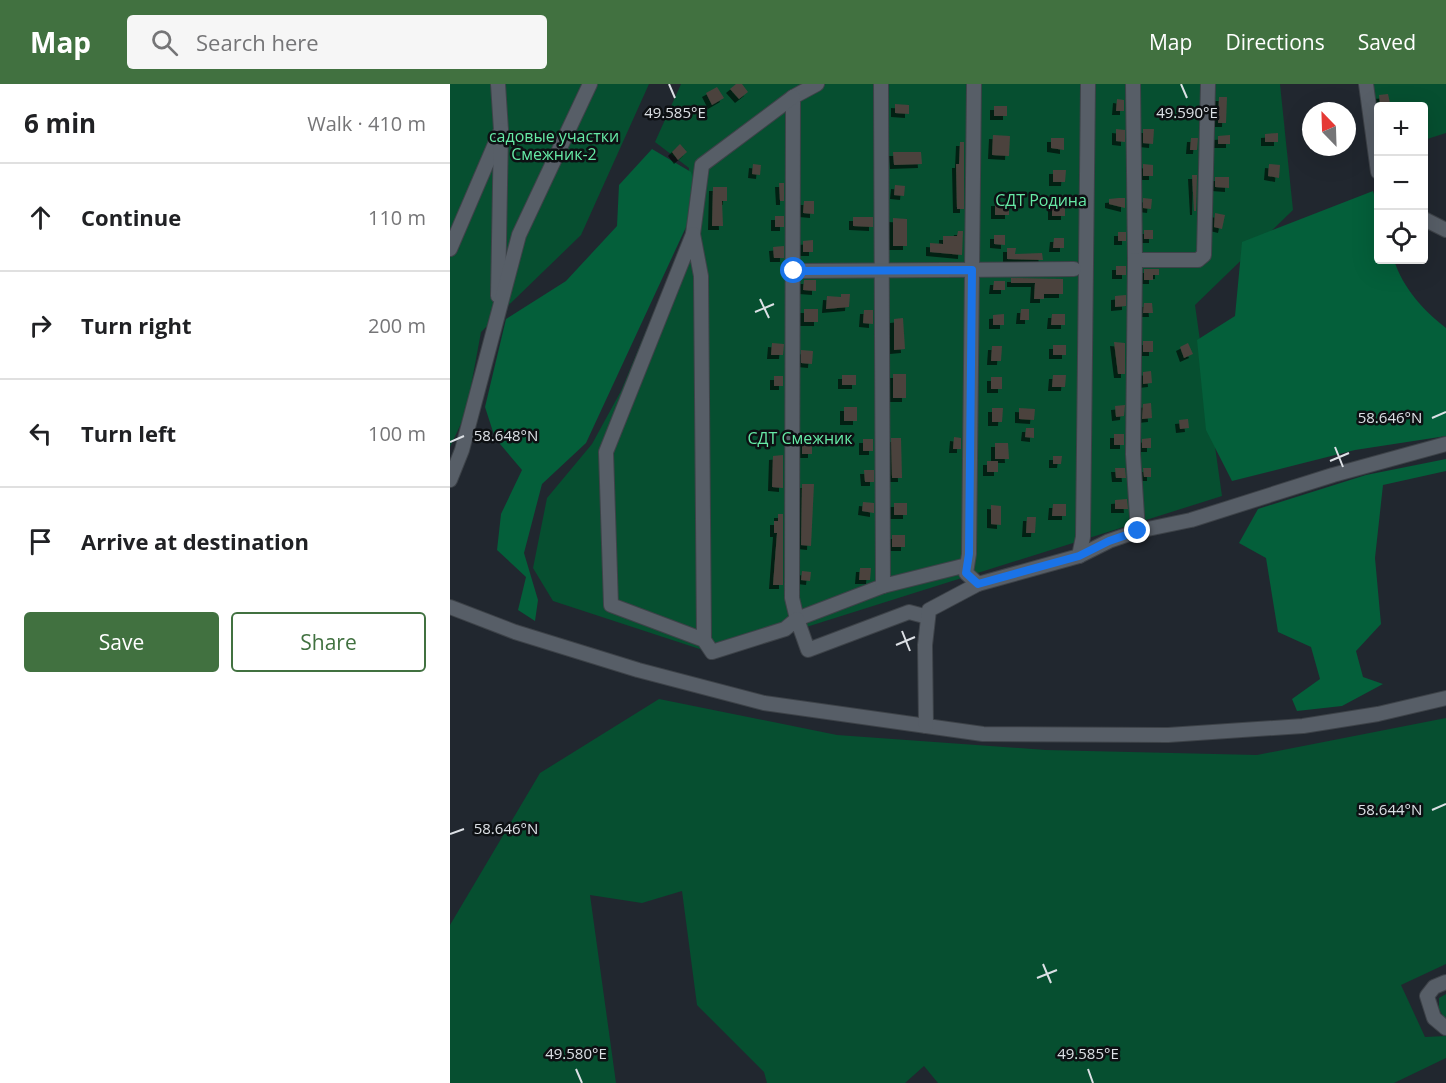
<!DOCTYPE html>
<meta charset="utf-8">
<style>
:root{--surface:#fff;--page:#f6f6f6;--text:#202124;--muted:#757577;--line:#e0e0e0;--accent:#417140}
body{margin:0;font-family:"Open Sans",sans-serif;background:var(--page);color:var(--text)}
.controls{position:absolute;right:18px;top:18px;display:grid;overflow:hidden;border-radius:6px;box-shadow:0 6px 24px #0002}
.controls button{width:54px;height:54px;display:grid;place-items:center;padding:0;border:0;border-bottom:2px solid var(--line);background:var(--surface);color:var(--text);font:30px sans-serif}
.compass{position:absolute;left:852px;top:18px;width:54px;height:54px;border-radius:50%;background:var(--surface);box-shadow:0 6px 24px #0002;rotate:337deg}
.stop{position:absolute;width:18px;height:18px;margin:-14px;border:4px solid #1a73e8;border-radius:50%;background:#fff}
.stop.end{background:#1a73e8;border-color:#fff;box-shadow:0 2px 6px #0008}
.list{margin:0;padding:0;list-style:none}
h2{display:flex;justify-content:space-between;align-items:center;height:78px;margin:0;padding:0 24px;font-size:26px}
h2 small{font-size:20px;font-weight:400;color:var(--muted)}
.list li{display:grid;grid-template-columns:39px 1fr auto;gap:18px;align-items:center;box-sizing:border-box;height:108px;padding:0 24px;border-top:2px solid var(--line)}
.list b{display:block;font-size:22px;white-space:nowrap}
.list em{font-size:20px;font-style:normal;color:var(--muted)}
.actions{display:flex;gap:12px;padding:18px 24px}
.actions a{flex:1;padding:14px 0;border:2px solid var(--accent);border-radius:6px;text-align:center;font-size:21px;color:var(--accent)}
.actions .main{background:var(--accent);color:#fff}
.icon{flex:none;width:33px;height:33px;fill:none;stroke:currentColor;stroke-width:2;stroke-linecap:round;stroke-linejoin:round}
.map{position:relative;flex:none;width:996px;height:999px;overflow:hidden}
header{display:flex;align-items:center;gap:36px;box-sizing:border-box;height:84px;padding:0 30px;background:var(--accent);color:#fff}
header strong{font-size:28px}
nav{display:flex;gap:33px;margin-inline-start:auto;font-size:21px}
.search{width:420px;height:54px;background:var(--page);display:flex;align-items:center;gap:15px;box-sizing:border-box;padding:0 21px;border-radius:6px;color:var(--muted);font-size:22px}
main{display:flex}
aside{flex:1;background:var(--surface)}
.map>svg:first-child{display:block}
</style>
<header>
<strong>Map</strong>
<div class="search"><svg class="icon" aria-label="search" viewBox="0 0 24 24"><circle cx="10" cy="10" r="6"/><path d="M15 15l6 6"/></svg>Search here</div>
<nav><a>Map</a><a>Directions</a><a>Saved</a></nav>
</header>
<main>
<aside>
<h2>6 min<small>Walk · 410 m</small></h2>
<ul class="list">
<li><svg class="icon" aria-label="ahead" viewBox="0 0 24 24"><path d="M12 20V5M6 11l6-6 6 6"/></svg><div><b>Continue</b></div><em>110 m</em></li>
<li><svg class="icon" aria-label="right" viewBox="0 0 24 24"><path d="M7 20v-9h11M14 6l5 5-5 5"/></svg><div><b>Turn right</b></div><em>200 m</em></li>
<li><svg class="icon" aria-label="left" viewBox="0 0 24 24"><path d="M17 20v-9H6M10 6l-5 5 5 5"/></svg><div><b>Turn left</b></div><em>100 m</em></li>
<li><svg class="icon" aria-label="arrive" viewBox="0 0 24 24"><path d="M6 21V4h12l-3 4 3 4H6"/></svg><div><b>Arrive at destination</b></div></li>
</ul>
<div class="actions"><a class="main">Save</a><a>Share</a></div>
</aside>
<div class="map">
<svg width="996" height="999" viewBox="0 0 996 999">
<defs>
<filter id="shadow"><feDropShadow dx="-4" dy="4" stdDeviation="0" flood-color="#0009"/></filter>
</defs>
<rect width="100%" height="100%" fill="#21272f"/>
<g fill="#064f30">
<polygon points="0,0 199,0 131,151 31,248 16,329 0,363"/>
<polygon points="231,0 830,0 843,126 745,221 772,412 268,571 103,517 83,484 97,414 142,360 171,307 235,153 239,84 205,58"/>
<polygon points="922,0 996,0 996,49 974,56 974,22 928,22 928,55"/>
<polygon points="209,615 387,651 596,666 807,671 996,634 996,880 951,901 975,953 996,952 996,974 944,999 488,999 474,982 455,999 317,999 314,988 247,921 232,807 192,819 140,811 166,999 0,999 0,841 90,689"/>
<polygon points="996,910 996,937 989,925 989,914"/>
</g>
<g fill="#045f3a">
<polygon points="202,65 241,88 249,115 136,359 92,400 74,469 88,516 85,537 68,526 76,493 47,466 51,430 72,386 45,354 35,323 56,235 116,197 167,142 169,101"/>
<path d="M 923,107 L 928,124 L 928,176 L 944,176 C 953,204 973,226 996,244 L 996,352 L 905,366 L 782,397 L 756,346 L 747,256 L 785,232 L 792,158 Z"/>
<polygon points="996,375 996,387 933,401 925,474 931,540 906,567 913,593 933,600 892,622 847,627 842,615 870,595 861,563 828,548 816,474 789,459 808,425 916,391"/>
</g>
<g fill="#4c423c" filter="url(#shadow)">
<polygon points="286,0 292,0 298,8 289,15 280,5"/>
<polygon points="267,3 274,14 262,21 256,9"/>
<polygon points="938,10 940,19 930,20 929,11"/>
<polygon points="769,13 777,13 776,39 768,39"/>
<polygon points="667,15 674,16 674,27 666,27"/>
<polygon points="445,20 459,21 459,30 445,29"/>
<rect x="544" y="22" width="13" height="10"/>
<polygon points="666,45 675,46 675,58 666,57"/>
<polygon points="693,45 704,45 703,60 693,59"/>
<polygon points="828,49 828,58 815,58 815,50"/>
<polygon points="543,51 560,52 559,72 542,71"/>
<polygon points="780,51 780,60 768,60 768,52"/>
<polygon points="601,54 614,54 614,66 601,64"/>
<polygon points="741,54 748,54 747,66 740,66"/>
<polygon points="510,58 514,58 514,125 507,125 506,80 509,80"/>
<polygon points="230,60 237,68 228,76 222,68"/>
<polygon points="443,68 471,68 472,80 444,81"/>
<polygon points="303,80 311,81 310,91 302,90"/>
<polygon points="693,80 703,81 703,92 693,92"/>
<polygon points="819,80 830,81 829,94 818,92"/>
<polygon points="603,86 616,86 615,98 603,98"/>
<polygon points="742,91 747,91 746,127 744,127"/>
<polygon points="765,93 779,93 779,104 765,103"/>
<polygon points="329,99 334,99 334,117 330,117"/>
<polygon points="445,101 455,102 454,112 444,111"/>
<polygon points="263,103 277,103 277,117 272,117 273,142 262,142"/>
<polygon points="669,114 675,114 675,124 659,120 659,115"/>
<polygon points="693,114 702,115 701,125 693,124"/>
<polygon points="354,117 364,117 364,130 353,129"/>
<rect x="545" y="118" width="14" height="13"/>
<rect x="602" y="119" width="13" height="13"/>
<polygon points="765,129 775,131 772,145 764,143"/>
<rect x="325" y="132" width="9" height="11"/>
<polygon points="403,133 423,133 423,143 403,142"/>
<polygon points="443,134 457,135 457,162 443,162"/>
<rect x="694" y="146" width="9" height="9"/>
<polygon points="508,147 513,147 512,171 480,168 480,159 493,160 493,152 507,152"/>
<rect x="668" y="148" width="8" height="9"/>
<polygon points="544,151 555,151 555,161 544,160"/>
<polygon points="604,154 614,154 614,164 603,164"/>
<polygon points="363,156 363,168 353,168 353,157"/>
<polygon points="334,162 334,174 324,174 323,163"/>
<polygon points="557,164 566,164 565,170 592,169 593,176 557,175"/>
<rect x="666" y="182" width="10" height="9"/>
<polygon points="694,185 709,185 709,191 703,191 703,196 694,196"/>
<polygon points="561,194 613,195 613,210 594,210 594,215 584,215 585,199 561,199"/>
<polygon points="354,196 366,196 366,207 353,206"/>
<polygon points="544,197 555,197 555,206 543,206"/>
<polygon points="391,210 400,210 399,223 376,225 377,212 391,213"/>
<polygon points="676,211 676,222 665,223 665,212"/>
<polygon points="694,219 702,219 703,229 693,229"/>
<rect x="354" y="225" width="14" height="13"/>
<polygon points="571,225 579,225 579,236 570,236"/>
<polygon points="414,226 423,226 423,240 413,239"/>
<polygon points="554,230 554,241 543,241 543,231"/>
<polygon points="602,230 615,230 615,241 601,241"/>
<polygon points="453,234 455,265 444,266 444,235"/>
<rect x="693" y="257" width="10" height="11"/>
<polygon points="664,258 675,259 675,290 668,290"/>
<polygon points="322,259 334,260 333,271 321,271"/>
<polygon points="738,259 743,270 734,274 730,263"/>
<rect x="603" y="261" width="13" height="10"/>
<polygon points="542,262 552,262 551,277 541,277"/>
<polygon points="351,266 363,267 362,280 351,279"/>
<polygon points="701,287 702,299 693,300 693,288"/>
<rect x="443" y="290" width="13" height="24"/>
<rect x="392" y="291" width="14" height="10"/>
<polygon points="603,291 616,291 615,303 602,303"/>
<rect x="324" y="292" width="9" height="10"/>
<rect x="541" y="293" width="11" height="12"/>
<polygon points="701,319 702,334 692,335 693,320"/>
<polygon points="675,321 674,332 666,333 665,322"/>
<rect x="394" y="323" width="13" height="14"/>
<polygon points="542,324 553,324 552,338 542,338"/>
<polygon points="569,324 585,325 584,336 569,335"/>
<polygon points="738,335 739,344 730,345 729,336"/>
<polygon points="576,344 584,344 584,354 575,353"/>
<rect x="664" y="350" width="10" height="11"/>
<polygon points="504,353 511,354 511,365 503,365"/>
<polygon points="441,354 451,354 452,394 442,394"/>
<polygon points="701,354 701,364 692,364 692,355"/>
<rect x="413" y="355" width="10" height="12"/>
<rect x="352" y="357" width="10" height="13"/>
<polygon points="545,359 558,359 559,375 545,375"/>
<polygon points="333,371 333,404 322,403 323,372"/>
<polygon points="603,372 612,372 611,380 603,380"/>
<rect x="537" y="377" width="11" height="11"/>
<polygon points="665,384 675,384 676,394 666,394"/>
<polygon points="693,384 701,384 701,393 694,393"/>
<polygon points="414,386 424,386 424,398 415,398"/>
<polygon points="352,400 364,400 361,462 351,461"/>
<polygon points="677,415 678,425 665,425 665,416"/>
<polygon points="413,418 424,419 424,429 412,427"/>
<rect x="444" y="419" width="13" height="12"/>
<polygon points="603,420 616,420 616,432 602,432"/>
<polygon points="541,421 551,422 551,441 541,440"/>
<polygon points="328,430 333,430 333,501 323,501 327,449 324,449 324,437 328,437"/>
<polygon points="577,433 586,433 585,449 576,449"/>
<rect x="442" y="451" width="13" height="12"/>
<polygon points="410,484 421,484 420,496 409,496"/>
<polygon points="352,487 361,488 360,497 351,496"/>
</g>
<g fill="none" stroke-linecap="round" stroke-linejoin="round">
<g stroke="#3d4248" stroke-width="16">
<g id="minor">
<polyline points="367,0 343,13 342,514 347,535 433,502"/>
<polyline points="431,0 433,502 517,481"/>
<polyline points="524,0 519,470 516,489 528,500 629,472 633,453 638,0"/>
<polyline points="683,0 685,176 748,176 754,171 758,0"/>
<polyline points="916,0 928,88"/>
<polyline points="974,135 996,146"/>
<polyline points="243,150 252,81 343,13"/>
<polyline points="0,165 51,46 48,0"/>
<polyline points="685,176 683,370 688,447"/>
<polyline points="344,187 624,185"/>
<polyline points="48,212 51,46"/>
<polyline points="0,396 12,366 69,151 140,0"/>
<polyline points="629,472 659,457 688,447 741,436 883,391 996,360"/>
<polyline points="0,523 65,548 188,586 314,619 533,650 718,651 853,642 928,630 996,614"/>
<polyline points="254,556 161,521 156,368 243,150 251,192 254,556 262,568 335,545 347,535 358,566 459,528 478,533"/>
<polyline points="476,642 475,561 479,526 528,500"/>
<polyline points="996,898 984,903 977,912 984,934 996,944"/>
</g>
</g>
<use href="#minor" stroke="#575e67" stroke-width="14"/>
</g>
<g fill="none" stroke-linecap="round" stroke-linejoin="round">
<polyline stroke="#1a73e8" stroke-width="8" points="344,187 522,186 519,470 516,489 528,500 629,472 659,457 688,447"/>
</g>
<path fill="none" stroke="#dce0e5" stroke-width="2" d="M 219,0 L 225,14M 731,0 L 737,14M 310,215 L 319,234M 305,228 L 324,220M 982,334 L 996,328M 0,358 L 14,352M 885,363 L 893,383M 880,377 L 899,369M 452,547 L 460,567M 446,561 L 465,553M 982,726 L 996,720M 0,750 L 14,745M 593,880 L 601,899M 587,894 L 607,886M 126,985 L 132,999M 638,985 L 643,999"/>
<g text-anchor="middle" stroke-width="5" stroke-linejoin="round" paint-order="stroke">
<g font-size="16" fill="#66eaa6" stroke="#0d1013">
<text x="104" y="58">садовые участки<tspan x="104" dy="18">Смежник-2</tspan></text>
<text x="591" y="122">СДТ Родина</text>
<text x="350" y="360">СДТ Смежник</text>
</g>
</g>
<g font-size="15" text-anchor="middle" fill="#dce0e5" stroke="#0d1013" stroke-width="5" stroke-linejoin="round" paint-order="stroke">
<text x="225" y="34">49.585°E</text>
<text x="737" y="34">49.590°E</text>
<text x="940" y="339">58.646°N</text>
<text x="56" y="357">58.648°N</text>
<text x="940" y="731">58.644°N</text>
<text x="56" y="750">58.646°N</text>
<text x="126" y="975">49.580°E</text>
<text x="638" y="975">49.585°E</text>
</g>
</svg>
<div class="controls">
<button>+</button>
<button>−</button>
<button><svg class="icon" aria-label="locate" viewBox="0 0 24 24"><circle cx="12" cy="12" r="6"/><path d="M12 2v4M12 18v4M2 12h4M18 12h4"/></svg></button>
</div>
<svg class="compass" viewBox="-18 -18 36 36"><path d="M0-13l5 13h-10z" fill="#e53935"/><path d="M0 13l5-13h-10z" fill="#757577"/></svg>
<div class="stop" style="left:344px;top:187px"></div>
<div class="stop end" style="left:688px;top:447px"></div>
</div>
</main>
